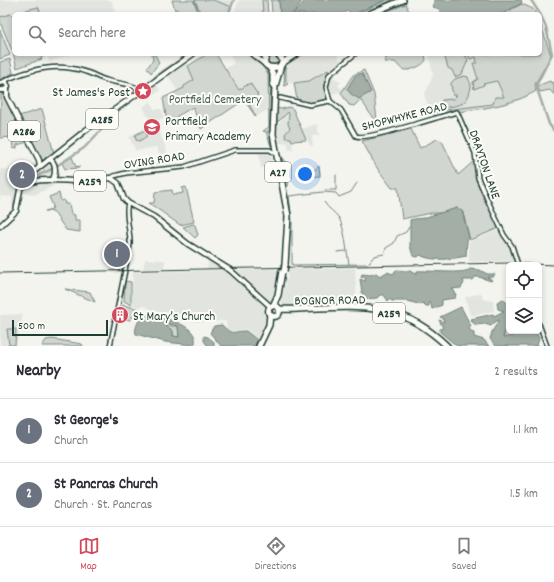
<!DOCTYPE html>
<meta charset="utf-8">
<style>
:root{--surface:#fff;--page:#f2f2f3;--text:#2b2b33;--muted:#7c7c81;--line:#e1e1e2;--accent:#d1495b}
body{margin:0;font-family:Dekko,sans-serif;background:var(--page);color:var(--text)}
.controls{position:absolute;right:12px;bottom:12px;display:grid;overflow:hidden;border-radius:6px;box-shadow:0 2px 6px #0003}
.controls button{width:36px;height:36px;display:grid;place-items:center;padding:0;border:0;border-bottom:1px solid var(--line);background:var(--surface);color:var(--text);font:20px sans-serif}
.scale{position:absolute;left:12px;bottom:10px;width:96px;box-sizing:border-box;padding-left:4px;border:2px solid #1f3d34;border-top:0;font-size:11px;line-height:14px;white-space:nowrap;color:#1f3d34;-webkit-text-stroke:3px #fdfcf7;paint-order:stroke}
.you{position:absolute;left:305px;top:174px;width:14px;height:14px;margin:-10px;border:3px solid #fff;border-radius:50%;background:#1a73e8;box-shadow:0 0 0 6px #1a73e833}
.badge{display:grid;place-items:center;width:26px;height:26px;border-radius:50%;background:var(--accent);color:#fff;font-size:13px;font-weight:700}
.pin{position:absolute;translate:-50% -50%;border:2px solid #fff;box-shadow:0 1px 4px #0006}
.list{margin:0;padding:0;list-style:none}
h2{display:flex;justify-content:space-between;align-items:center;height:52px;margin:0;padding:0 16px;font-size:17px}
h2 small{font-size:13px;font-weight:400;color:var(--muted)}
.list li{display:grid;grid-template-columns:26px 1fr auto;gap:12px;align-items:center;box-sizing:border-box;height:64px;padding:0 16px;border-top:1px solid var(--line)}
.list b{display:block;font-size:15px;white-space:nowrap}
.list p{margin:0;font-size:13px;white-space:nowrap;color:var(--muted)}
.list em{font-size:13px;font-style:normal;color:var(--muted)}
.icon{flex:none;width:22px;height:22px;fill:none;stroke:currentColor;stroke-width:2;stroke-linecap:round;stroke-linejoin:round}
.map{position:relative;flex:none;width:554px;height:346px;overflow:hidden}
.search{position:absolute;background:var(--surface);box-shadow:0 2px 6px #0003;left:12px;right:12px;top:12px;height:44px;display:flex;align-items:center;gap:10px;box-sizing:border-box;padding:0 14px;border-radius:6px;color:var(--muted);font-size:15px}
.sheet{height:180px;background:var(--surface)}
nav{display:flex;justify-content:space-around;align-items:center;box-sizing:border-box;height:56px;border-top:1px solid var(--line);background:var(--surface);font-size:11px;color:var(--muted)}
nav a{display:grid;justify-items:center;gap:2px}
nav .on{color:var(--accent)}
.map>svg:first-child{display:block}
</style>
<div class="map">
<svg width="554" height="346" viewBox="0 0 554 346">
<rect width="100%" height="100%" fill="#f4f4ef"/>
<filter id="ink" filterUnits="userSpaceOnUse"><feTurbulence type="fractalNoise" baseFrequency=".025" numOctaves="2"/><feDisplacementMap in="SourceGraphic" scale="8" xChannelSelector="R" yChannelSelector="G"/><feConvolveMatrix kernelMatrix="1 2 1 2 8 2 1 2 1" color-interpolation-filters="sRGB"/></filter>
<g filter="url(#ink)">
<g fill="#e2e5df">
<polygon points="0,0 111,0 116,14 14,14 14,54 73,54 49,62 48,57 17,68 13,53 0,22"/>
<polygon points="213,0 232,0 230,6"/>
<polygon points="239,0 266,0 267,14 233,14"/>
<polygon points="540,22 551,56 535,84 536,91 525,98 508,104 433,117 424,96 433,75 429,56 433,54 540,54"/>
<polygon points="229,54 247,54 250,56 263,66 268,75 269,109 256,117 247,102 250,83 240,90 226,68 234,63"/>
<polygon points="304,54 337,54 341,63 309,81 294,83 286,82 287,63"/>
<polygon points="184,61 191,71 194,80 178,92 167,74"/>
<polygon points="332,76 341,82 338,86 344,90 341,92 330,94 328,84"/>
<polygon points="156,83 160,91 149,96 146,91"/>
<polygon points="124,85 133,87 140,91 133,96 131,93 126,96 122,90"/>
<polygon points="151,101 154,109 162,109 164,118 156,121 169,158 162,160 156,147 136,151 129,137 152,124 143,107"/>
<polygon points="288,112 290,128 288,132 291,138 293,149 288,150 288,143 278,143 274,123 279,123"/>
<polygon points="317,124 319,135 312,136 313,146 310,146 301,129"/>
<polygon points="258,150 266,151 270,154 274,166 261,168"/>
<polygon points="49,161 52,165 54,186 34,195 20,193 17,205 12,205 12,197 1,196 0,200 0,169 16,170 17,168 38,162 39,166 25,178 23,173 19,174 22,179 21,184 25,184 23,182"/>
<polygon points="500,229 511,248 516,261 469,262 469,242"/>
<polygon points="209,258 225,268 207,268"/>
<polygon points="145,259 165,260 164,268 143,269"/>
<polygon points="355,268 357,304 286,307 283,305 281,301 289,269"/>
<polygon points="278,269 274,298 267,307 267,322 259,342 246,329 233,332 227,330 226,321 197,322 149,309 145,306 139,307 131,305 133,272"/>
<polygon points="0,288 0,315 23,314 16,346 0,346"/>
<polygon points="481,293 483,299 493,301 494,311 470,316 465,297"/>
</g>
<g fill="#d1d6d1" stroke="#788a82">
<polygon points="172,0 193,0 199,14 179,14 177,9 175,10"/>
<polygon points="195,0 213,0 232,7 229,14 201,14"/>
<polygon points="262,0 267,0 268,14 263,14"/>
<polygon points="271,0 279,0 280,14 272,14"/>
<polygon points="387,0 393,0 361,14 355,14"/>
<polygon points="406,4 410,14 382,14 385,12"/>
<polygon points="522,4 533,9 536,14 502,14"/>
<polygon points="38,7 41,13 47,13 27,14 26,10"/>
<polygon points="11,14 12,17 14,16 14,54 40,54 42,59 17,68 13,53 0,22 0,17"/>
<path d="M 540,22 L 551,56 L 535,84 L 536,91 C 506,109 469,109 435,116 L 434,113 L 437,111 L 493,104 L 495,97 L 504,97 L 497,81 L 483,84 L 484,85 L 474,89 L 473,82 L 478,79 L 473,63 L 477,63 L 476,57 L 470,59 L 469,56 L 465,55 L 468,60 L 462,74 L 455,77 L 452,70 L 448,68 L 444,54 L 540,54 Z"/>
<polygon points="0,30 10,55 0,59"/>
<polygon points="152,54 155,54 159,63 151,73 147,68 153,60"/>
<polygon points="207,54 216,54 239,90 250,83 258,95 248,102 256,117 244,100 201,129 193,107 167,122 163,98 184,88 184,86 194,80 188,66"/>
<polygon points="298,54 304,54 286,64 286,82 288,84 284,86 285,63"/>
<path d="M 393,54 L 425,54 L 426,60 C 424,65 408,73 402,69 C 400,68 397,64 395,62 L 385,62 L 385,59 Z"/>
<polygon points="271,55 276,55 280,59 279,66 268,64 267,60"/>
<polygon points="252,56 266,67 271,75 270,130 267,132 270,133 271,146 266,132 263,131 269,127 268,75 263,66 251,57"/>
<polygon points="10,59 13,73 0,80 0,62"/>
<polygon points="328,70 329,73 324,85 327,99 312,103 297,100 294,83 309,81"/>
<polygon points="364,70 374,94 377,120 374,120 362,101 358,102 354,106 349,105 341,93 353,75"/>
<path d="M 464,76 L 468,77 C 468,80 471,83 471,86 C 468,106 460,105 442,108 L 442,100 L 453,99 L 457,95 L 452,95 L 454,93 L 452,91 L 451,83 L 455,79 Z"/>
<polygon points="550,81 551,83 554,82 554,95 550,90 540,92 537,86"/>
<polygon points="1,92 5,95 24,136 0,138"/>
<polygon points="289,107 293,109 306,140 292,141 291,138 286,138 285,134 290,128 288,124 289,115 288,112 279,121 275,122 276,108 282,109"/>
<polygon points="42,109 54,153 43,161 40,161 19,116"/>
<polygon points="411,129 420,148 437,139 442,141 458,175 473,162 475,163 478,182 499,228 470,240 463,212 457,208 442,213 431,213 402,219 398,188 392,188 377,168 362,141"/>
<polygon points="143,131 147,132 146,137 139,141 136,140 135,135"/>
<polygon points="25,138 28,142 17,145 17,148 13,149 12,139"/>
<polygon points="72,157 76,167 79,166 79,168 65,169 62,163"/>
<polygon points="319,166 320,176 307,177 307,176"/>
<polygon points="186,187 194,222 180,225 149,203 154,203 155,192 172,190 173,195 183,193 182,188"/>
<polygon points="59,193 61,201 64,200 65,204 69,204 71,214 75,215 75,220 80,220 80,232 66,230 53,211 45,211 52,209 53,206 49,197"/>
<polygon points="193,224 195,225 198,235 195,238 183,227"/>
<polygon points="125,281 131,282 131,305 124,301"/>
<polygon points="65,289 90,292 95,302"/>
<polygon points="123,305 139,309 137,318 131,317 130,320 117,317 117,313 121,313"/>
<polygon points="166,322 171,326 178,326 179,337 173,336 173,331 165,325"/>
<polygon points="509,325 512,337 503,339 506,326"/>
<polygon points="7,329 16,329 15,345 9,345"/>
<polygon points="52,339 82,344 83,346 42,346 46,340"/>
</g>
<g fill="#a3aea7" stroke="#6e8179" fill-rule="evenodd">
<polygon points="279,0 303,0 292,14 280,14"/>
<polygon points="306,0 386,0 354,14 347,11 343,14 293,14"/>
<polygon points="434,0 521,0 522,3 502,14 439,14 440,9 433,7"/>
<polygon points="362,73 371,92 359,99 351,94 347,89 355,76"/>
<path d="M 281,156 C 288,160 289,179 288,186 Z"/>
<path d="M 457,208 L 462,211 L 469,238 L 467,241 L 466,256 C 453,259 432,262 420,255 L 418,257 L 413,256 L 410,246 L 410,220 C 415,218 419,219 423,218 C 435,214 445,212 457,208 Z"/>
<path d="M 470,269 L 480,270 L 487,274 L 495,274 L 493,277 L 487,277 L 492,280 L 491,281 L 479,277 L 475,277 L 473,280 L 463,280 L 464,283 L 461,288 L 451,289 L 454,290 L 454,293 L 456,294 L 455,298 L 442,300 L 442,305 L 432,309 L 431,304 L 429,302 L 429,306 L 426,306 L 423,303 L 421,305 L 408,301 L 392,301 L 389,299 L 388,301 L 384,295 L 380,295 L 377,298 L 363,299 L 360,279 L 365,281 L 366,279 L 361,276 L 362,274 L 370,275 L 376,273 L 380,276 L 387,272 L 393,274 L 396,270 L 410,271 L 415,274 L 417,274 L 417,271 C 427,270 464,275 470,269 Z"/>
<polygon points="503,299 509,305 509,325 506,326 503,338 512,336 511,331 536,331 539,339 537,345 539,346 496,346 490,339 492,332 499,320 495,322 491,326 485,324 476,325 471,321 471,319 493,314 494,316 504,311 498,309 497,302"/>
<polygon points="461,307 471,326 469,329 474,333 474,337 484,340 489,346 457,346 440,332 440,329 443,328 439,320 444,322 443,318 440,317"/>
<path d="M 145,314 C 158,316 199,324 195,343 L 193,345 L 165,342 L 136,334 C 134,329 139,317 145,314 ZM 166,323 L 178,326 L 179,337 L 173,336 L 173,331 L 165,325 Z"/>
<path d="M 222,325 C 234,337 231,331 246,331 L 257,340 L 255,346 L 221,346 L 210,333 L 214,326 Z"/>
<polygon points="204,336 208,337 214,342 214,346 208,346 204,341"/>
</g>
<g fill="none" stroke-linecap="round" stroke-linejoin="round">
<g stroke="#6e8179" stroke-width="1">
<polyline points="194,0 200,14"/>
<polyline points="357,183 351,192 339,197 336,193 323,192 289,196 292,221 292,265 368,264 374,256 384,254 386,248 394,243 397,236 406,232 409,227"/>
<polyline points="325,190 336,190 336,175"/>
<path d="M 324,202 C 328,209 335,212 339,218 C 346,232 346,250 349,264"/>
<polyline points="337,252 346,251"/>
</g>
<g stroke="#a3aea7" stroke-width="2.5">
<polyline points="531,0 540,14"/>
<polyline points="228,14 234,0"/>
<polyline points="540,14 546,27 552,54 536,86 549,124 554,131"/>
<polyline points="152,81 157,75 189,54"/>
<polyline points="85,147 103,128 109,117 140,94"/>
<polyline points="55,167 84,148"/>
<polyline points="37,176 52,169"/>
</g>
<g stroke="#1f3d34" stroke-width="6">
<g id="secondary">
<path d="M 355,54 L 329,75 L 326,87 L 330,101 L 341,110 L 356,136 C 367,141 440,116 457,112 L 475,153 L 478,178 L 487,199 L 504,235 L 512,246 L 518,265"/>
<path d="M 2,82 C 29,69 58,62 86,72 C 93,74 99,78 106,80 C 118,84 131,83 141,90"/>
<polyline points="280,98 310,105 330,101"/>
<polyline points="111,178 114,176 126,173 184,167 235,150 270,150 273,152"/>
<polyline points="539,324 547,346"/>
<path d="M 110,346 L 130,245 C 131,233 124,212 128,203"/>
</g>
</g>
<g stroke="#1f3d34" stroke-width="7">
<g id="primary">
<polyline points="252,54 266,65"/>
<polyline points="256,54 267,56"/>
<polyline points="0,83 5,82 8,86 5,90 0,90"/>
<polyline points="7,88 7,97 39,160 40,166"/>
<path d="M 48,160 L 51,160 C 56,164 56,174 53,179"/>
<polyline points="22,181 86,130 193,54"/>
<path d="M 21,187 C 36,175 65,182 83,181 C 92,180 102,178 111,178 L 118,183 L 124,199 L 128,203 L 154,217 L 188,244 L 225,267"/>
<polyline points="0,226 16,211 21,185"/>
<polyline points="230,270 271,307"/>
</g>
</g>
<g stroke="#1f3d34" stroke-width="8">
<g id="highway">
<polyline points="369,14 403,0"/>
<path d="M 269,54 C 251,72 296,72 278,54"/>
<polyline points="279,55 289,54"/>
<polyline points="281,64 296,54"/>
<polyline points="281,65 275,86 273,134 288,216 285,265"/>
<polyline points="270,68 273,74 273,85"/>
<circle cx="274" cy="311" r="5.5"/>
<polyline points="273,306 278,295 282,271"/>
<path d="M 279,309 C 292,310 306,308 319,308 C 374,306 405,306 447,346"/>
<polyline points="259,346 269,325 270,314"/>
</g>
</g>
<use href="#secondary" stroke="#fdfcf7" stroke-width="3"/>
<use href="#primary" stroke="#fdfcf7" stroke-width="4"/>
<use href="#highway" stroke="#fdfcf7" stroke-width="5"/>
<polyline stroke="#1f3d34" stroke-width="1" points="0,273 508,263 554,265"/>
<g stroke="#1f3d34" stroke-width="7" stroke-linecap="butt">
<polyline id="primary-bridge" points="225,267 230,270"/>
</g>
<g stroke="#1f3d34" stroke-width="8" stroke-linecap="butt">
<polyline id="highway-bridge" points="284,271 285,265"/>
</g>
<use href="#primary-bridge" stroke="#fdfcf7" stroke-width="4"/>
<use href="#highway-bridge" stroke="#fdfcf7" stroke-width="5"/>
</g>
</g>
<defs>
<g id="sight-disc" transform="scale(0.9)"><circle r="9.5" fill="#d1495b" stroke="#fdfcf7"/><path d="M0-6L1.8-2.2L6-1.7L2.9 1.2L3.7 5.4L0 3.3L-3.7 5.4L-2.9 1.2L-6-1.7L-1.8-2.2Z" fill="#fff"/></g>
<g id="school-disc" transform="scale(0.9)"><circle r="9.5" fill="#d1495b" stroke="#fdfcf7"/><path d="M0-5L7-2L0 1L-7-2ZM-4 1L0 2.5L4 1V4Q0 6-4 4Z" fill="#fff"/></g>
<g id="building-disc" transform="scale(0.9)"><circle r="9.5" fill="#d1495b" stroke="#fdfcf7"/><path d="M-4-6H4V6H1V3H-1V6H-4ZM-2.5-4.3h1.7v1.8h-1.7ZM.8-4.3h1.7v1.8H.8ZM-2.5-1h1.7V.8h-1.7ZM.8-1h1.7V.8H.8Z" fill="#fff"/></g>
</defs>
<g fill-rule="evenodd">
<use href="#sight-disc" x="143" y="91"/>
<use href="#school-disc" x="152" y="127"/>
<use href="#building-disc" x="120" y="315"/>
</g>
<g text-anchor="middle" stroke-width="4" stroke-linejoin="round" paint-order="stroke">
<g fill="#fdfcf7" stroke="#62766e" stroke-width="1">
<rect x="86" y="109" width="32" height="20" rx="3"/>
<rect x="8" y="121" width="32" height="20" rx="3"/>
<rect x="265" y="162" width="26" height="20" rx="3"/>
<rect x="74" y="171" width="32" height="20" rx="3"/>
<rect x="373" y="303" width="32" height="20" rx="3"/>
</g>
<g font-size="12" font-weight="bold" fill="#1f3d34">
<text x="102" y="123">A285</text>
<text x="24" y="135">A286</text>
<text x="278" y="176">A27</text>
<text x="90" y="185">A259</text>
<text x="389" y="317">A259</text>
</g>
<g font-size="13" fill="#1f3d34" stroke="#fdfcf7" text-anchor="start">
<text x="130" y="96" text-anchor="end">St James's Post</text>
<text x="165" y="125">Portfield<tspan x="165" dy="15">Primary Academy</tspan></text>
<text x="133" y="320">St Mary’s Church</text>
</g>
<g font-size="13" fill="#435c53" stroke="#fdfcf7">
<text x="215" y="103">Portfield Cemetery</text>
</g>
<g font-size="13" fill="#1f3d34" stroke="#fdfcf7">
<text transform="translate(404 115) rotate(-14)" y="5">SHOPWHYKE ROAD</text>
<text transform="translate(154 159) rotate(-9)" y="5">OVING ROAD</text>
<text transform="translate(486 164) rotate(71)" y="5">DRAYTON LANE</text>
<text transform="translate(330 299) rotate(-1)" y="5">BOGNOR ROAD</text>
</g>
</g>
</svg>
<div class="controls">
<button><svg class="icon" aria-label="locate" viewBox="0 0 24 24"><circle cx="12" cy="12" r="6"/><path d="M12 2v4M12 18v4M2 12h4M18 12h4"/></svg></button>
<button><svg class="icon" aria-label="layers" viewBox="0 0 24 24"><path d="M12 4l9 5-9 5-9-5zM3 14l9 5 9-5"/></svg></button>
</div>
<div class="scale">500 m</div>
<div class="you"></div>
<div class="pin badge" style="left:117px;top:254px;background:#6b7280">1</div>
<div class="pin badge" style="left:22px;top:175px;background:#6b7280">2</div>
<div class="search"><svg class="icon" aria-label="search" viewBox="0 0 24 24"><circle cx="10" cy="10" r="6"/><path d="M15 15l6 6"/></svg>Search here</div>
</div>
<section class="sheet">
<h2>Nearby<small>2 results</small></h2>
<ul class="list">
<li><span class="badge" style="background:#6b7280">1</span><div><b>St George's</b><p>Church</p></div><em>1.1 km</em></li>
<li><span class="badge" style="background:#6b7280">2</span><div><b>St Pancras Church</b><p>Church · St. Pancras</p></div><em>1.5 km</em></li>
</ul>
</section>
<nav>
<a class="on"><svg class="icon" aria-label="map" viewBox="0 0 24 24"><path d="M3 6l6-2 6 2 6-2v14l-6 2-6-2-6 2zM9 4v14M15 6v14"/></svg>Map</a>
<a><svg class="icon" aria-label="directions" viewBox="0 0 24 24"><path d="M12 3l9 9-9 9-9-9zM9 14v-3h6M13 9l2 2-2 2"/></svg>Directions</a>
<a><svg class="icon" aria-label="saved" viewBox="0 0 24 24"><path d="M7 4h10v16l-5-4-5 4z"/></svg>Saved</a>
</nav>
